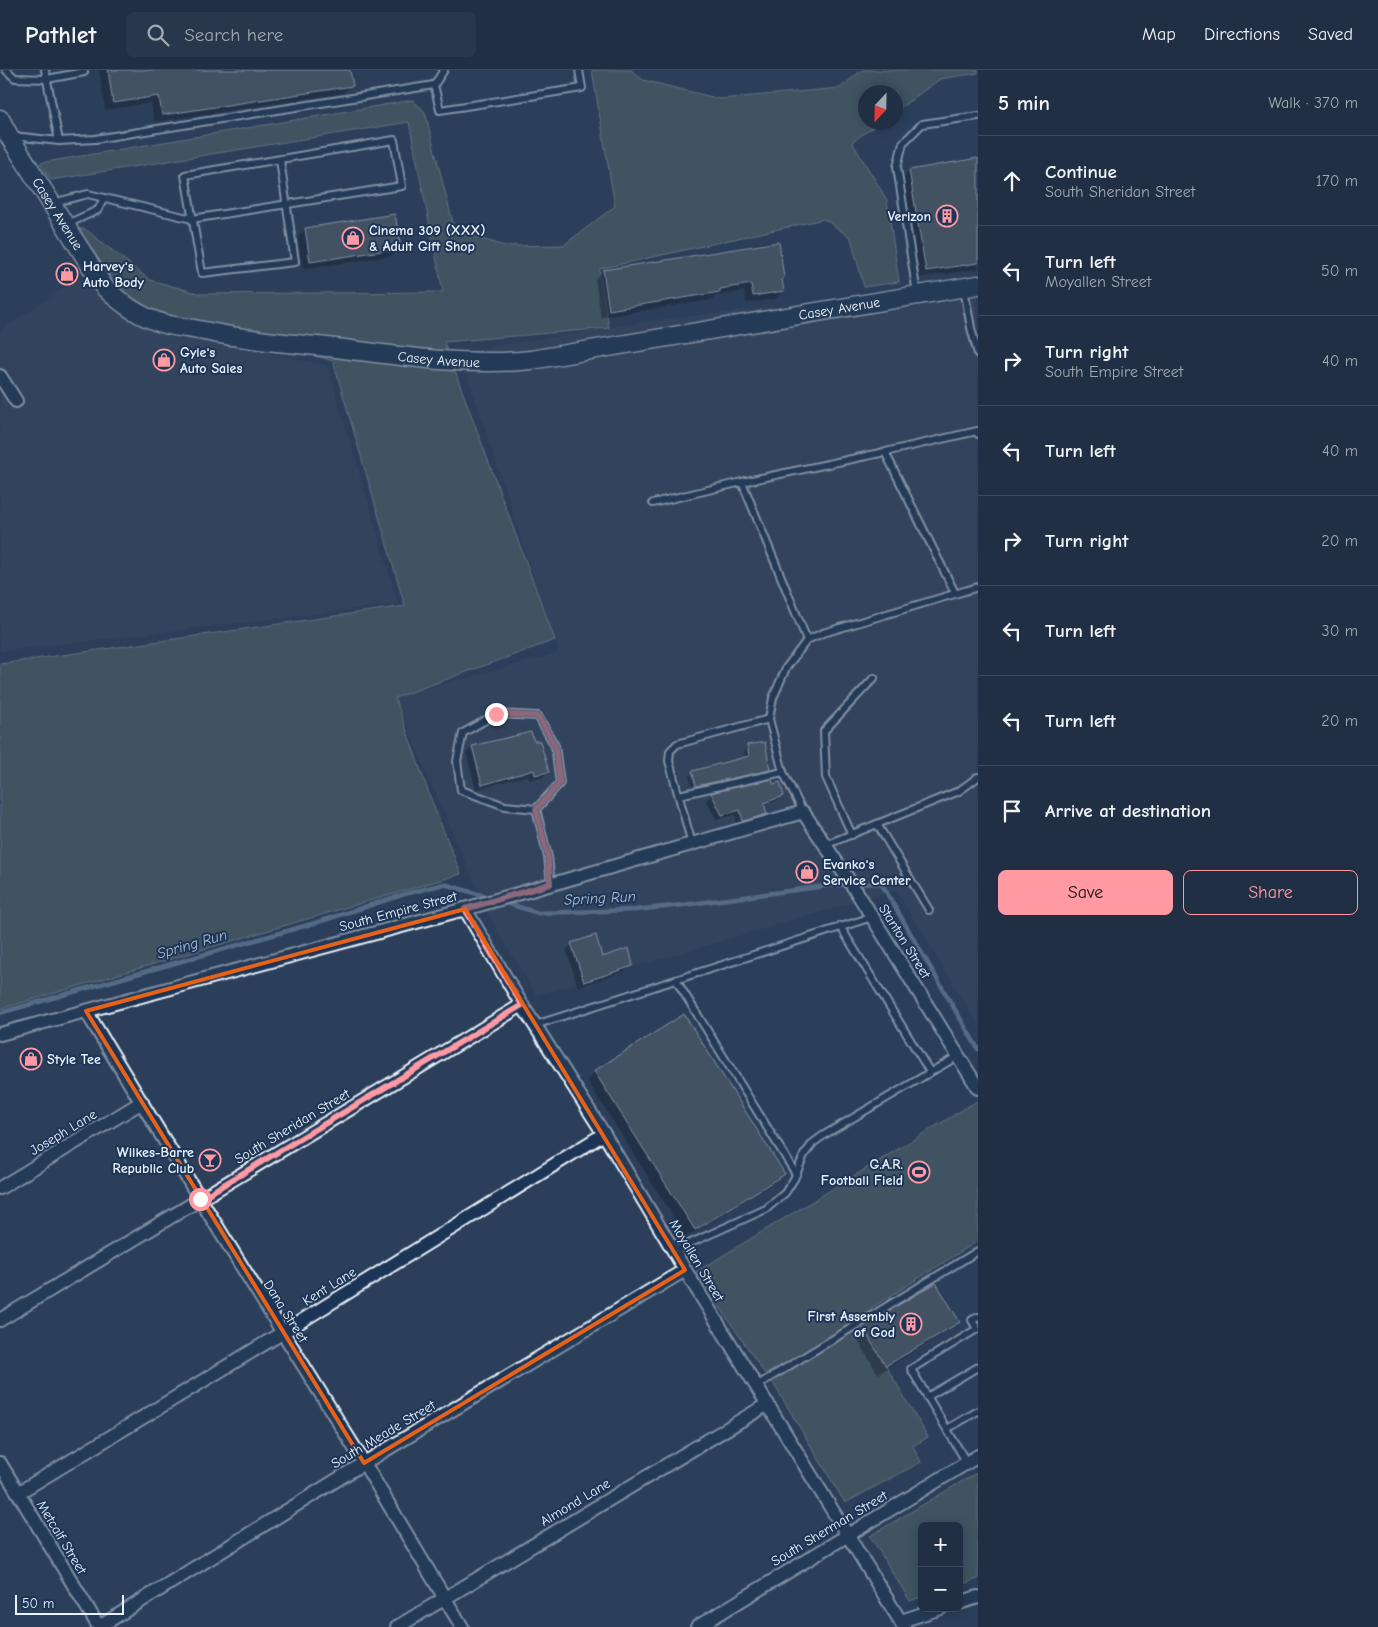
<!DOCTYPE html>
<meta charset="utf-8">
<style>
:root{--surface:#202f44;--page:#28374b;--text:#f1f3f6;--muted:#a2a9b2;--line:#3d4a5d;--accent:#ff9aa2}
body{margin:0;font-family:"Comic Neue",sans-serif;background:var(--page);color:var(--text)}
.controls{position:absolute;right:15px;bottom:15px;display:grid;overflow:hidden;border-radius:8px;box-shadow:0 2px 12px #0003}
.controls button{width:45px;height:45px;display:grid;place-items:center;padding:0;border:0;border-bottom:1px solid var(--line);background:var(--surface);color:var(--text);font:25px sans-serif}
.compass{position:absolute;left:858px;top:15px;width:45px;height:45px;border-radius:50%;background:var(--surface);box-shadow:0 2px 12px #0003;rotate:202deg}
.scale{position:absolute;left:15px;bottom:12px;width:109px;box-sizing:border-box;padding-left:5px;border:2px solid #e8f1f8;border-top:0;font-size:14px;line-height:18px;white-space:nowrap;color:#e8f1f8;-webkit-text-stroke:4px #1d3557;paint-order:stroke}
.stop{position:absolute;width:15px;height:15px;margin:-11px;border:4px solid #ff9aa2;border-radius:50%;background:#fff}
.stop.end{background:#ff9aa2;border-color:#fff;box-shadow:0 1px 5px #0008}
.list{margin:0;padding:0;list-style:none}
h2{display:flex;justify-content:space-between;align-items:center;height:65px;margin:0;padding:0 20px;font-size:21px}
h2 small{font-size:16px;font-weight:400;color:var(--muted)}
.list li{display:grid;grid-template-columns:32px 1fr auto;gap:15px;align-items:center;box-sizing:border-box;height:90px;padding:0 20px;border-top:1px solid var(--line)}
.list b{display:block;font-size:19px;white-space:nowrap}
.list p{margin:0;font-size:16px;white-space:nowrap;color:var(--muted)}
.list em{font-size:16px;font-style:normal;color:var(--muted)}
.actions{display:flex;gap:10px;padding:15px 20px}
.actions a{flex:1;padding:11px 0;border:1px solid var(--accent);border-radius:8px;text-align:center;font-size:18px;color:var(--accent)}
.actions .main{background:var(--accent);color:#111}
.icon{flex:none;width:28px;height:28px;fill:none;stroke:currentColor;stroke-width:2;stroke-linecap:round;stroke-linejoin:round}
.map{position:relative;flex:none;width:978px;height:1557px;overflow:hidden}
header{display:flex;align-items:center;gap:30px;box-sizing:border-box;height:70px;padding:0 25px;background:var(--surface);border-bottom:1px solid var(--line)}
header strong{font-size:24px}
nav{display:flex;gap:28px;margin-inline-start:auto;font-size:18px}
.search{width:350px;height:45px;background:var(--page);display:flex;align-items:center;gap:12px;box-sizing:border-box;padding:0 18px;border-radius:8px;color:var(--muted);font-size:19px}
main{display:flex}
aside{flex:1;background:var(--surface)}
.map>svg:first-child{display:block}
</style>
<header>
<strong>Pathlet</strong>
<div class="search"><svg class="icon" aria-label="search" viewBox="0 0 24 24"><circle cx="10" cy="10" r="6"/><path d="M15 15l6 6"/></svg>Search here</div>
<nav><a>Map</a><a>Directions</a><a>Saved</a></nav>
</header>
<main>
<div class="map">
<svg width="978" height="1557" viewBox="0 0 978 1557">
<rect width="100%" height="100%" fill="#2b3f5b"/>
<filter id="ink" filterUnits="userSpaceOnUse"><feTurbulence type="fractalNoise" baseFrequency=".02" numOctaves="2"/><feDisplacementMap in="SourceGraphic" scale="10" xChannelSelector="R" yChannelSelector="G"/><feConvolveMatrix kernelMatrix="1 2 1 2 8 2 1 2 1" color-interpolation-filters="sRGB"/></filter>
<g filter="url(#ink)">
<g fill="#3b4b60">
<polygon points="978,204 978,954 896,820 536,925 488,844 395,628 559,583 460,282 671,248 849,230"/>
<polygon points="79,208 137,254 327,296 398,534 0,581 0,261"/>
</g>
<g fill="#586c67" stroke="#a0aeb0">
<polygon points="592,0 631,0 643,10 720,29 840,18 862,0 978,0 978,3 940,9 896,41 896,22 866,22 866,52 879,53 852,72 887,130 899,212 864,217 851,168 824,149 599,199 609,258 444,272 555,570 395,628 432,732 461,804 0,939 0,594 405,536 333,291 151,239 116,216 79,159 85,159 150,210 201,224 443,222 409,52 51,110 40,93 413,30 425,42 455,161 505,176 564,175 615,136"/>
<polygon points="977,1031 978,1033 978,1171 857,1247 928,1367 913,1376 921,1392 845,1433 767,1303 765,1304 696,1202"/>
<polygon points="978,1402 978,1509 959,1515 959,1456 922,1456 922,1527 910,1531 870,1466"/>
</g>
<g fill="#0007">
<polygon points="99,0 349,0 351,15 343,23 154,52 151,33 105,40"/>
<polygon points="978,90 978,199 918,208 902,109 910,101"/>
<polygon points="306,159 399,177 391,186 303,199 297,167"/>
<polygon points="603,201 781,210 783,221 775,229 746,233 744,221 715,226 711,230 601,247 595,209"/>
<polygon points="747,676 769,699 765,703 693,719 689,706 693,702 745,688 744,680"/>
<polygon points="472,677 548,702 542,708 529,710 528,705 476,720 466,683"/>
<polygon points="712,724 783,725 777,731 764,736 765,744 759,750 737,756 735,745 716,750 706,730"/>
<polygon points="572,874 601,888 631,895 625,901 578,917 566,880"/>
<polygon points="595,1002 783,1104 775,1112 686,1167 587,1010"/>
<polygon points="958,1251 950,1259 878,1304 855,1266 863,1258"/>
</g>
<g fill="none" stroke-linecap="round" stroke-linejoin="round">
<g stroke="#879fb8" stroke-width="4.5">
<polyline points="503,832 538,843 635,840 683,835 833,815 881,813 978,979"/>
<polyline points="0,943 315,853 405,824 444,814 491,828"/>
</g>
</g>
<g fill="#61676c" stroke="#e8f1f8">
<polygon points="108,0 350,0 353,16 162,45 159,26 113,33"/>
<polygon points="978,88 978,193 926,201 909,100"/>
<polygon points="395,144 401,178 310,192 305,158"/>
<polygon points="779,172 784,208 782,209 784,221 753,226 751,214 720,219 720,222 609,240 603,200"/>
<polygon points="531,662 534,671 540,671 549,702 535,705 534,700 482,715 472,676"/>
<polygon points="765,672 770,700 696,716 692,701 749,686 747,675"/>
<polygon points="772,709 773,714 780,712 784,726 764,733 767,744 743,751 740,740 722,745 711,723"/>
<polygon points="596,865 602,887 629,878 633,896 584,912 571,873"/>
<polygon points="684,944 785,1104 695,1160 594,1001"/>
<polygon points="936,1213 960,1252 886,1296 862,1257"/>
</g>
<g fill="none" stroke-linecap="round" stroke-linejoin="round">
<g stroke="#e8f1f8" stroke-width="10">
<g id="lane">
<polyline points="6,0 15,8 47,9 84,2 83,0"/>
<polyline points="434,15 444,0"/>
<polyline points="13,66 59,71 45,0"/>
<polyline points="59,71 95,69 434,15 440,40 582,18 579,0"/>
<polyline points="53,133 88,124 192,149 402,116 394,70 185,105 202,203 295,192 280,90"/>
<polyline points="65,155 98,140 104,128"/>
<polyline points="964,219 971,258 978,284"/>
<polyline points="917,224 897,97 903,73 922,54 978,46"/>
<polyline points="885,382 977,361 978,364"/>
<polyline points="653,433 742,412"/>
<polyline points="807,570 742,412 885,382 955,523"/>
<polyline points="679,725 783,702"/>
<polyline points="536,739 560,713 555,676 538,646 496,644 463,663 457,691 461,720 505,736 536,739 548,787 551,814"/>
<polyline points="803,742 783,702 769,649 773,628 786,598 807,570 823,563 978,517"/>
<polyline points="877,754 929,840"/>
<polyline points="852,765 826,707 824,661 874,608"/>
<polyline points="692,774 669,691 670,681 677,674 769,649"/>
<polyline points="825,775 959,721 978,707"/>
<polyline points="840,856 930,1002"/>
<polyline points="676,910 796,1104"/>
<polyline points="535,955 872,847"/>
<polyline points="673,1181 766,1139 785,1123 794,1109 804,1085 813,1073 824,1065 958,986"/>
<polyline points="756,1316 978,1181"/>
<polyline points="927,1327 978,1297"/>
<polyline points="947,1359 978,1341"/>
<polyline points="967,1393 911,1299 977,1259 972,1250 978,1247"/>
</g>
</g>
<g stroke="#e8f1f8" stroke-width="16">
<g id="street">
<polyline points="0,306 16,331"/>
<polyline points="465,839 522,935 604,1064 685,1200 904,1557"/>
<polyline points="86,941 200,1129 364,1393 462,1557"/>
<polyline points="0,964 465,839 803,742 858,824 978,1018"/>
<polyline points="0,1118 142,1032"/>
<polyline points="0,1250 522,935"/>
<polyline points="0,1393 99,1557 364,1393 685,1200"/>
<polyline points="18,1423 282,1263 604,1064"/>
<polyline points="959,1533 978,1527"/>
<polyline points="901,1551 941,1538"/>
<polyline points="397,1557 768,1334"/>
<polyline points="697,1557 978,1386"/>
</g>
</g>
<g stroke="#e8f1f8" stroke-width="21">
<g id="secondary">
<path id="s1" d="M 0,49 L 9,66 L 104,217 C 123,235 140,247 165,254 C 176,257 188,258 199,260 C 241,269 284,273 327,277 C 395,285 463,297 531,290 L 978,215"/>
</g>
</g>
<use href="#lane" stroke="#1d3557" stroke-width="6"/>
<use href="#street" stroke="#1d3557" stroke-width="12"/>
<use href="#secondary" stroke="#1d3557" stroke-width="18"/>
</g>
</g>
<g fill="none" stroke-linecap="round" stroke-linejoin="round" filter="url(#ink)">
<polyline stroke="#ff9aa2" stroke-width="6" points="200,1129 522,935 465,839 550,814 548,787 536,739 560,713 555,676 538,646 496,644"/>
</g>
<path d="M0 0H978V1557H0ZM 465,839 L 685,1200 L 364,1393 L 86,941 Z" fill="#2b3f5b" fill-opacity=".55" fill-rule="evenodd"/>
<path fill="none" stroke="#e86118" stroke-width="4" stroke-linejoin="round" d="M 465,839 L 685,1200 L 364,1393 L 86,941 Z"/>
<defs>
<g id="building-ring" transform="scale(1.125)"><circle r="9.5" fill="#1d3557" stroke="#ff9aa2" stroke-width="1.5"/><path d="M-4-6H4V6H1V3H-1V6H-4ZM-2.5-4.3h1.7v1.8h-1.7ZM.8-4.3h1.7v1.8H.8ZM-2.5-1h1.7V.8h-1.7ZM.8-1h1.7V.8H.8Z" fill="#ff9aa2"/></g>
<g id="shop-ring" transform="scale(1.125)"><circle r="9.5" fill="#1d3557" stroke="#ff9aa2" stroke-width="1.5"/><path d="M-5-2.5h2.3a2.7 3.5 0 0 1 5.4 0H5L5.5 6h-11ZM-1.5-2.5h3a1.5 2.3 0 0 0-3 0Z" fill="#ff9aa2"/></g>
<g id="bar-ring" transform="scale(1.125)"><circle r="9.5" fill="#1d3557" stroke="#ff9aa2" stroke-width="1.5"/><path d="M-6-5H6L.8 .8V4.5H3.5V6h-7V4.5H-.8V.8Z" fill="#ff9aa2"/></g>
<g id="stadium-ring" transform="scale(1.125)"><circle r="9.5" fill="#1d3557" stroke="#ff9aa2" stroke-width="1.5"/><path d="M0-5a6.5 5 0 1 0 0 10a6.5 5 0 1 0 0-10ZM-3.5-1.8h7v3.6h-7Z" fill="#ff9aa2"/></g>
</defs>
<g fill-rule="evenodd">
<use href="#building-ring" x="947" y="146"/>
<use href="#shop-ring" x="353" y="168"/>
<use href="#shop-ring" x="67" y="204"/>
<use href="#shop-ring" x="164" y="290"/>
<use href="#shop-ring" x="807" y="802"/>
<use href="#shop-ring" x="31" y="989"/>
<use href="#bar-ring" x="210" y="1090"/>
<use href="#stadium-ring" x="919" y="1102"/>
<use href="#building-ring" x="911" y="1254"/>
</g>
<g text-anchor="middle" stroke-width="4" stroke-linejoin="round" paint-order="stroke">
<g font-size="14" fill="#e8f1f8" stroke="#1d3557">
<text dy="5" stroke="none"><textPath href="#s1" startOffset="111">Casey Avenue</textPath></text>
<text dy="5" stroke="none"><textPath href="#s1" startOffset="951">Casey Avenue</textPath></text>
<text dy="5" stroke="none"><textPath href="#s1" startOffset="546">Casey Avenue</textPath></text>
<text transform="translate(398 841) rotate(-15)" y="5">South Empire Street</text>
<text transform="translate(905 871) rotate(58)" y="5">Stanton Street</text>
<text transform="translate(292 1056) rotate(-31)" y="5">South Sheridan Street</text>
<text transform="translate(63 1062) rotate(-31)" y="5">Joseph Lane</text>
<text transform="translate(697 1190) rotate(59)" y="5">Moyallen Street</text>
<text transform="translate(329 1216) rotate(-32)" y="5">Kent Lane</text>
<text transform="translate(286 1241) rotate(58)" y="5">Dana Street</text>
<text transform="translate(383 1364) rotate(-31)" y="5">South Meade Street</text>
<text transform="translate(575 1432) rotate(-31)" y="5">Almond Lane</text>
<text transform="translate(829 1458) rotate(-31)" y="5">South Sherman Street</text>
<text transform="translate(62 1467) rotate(59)" y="5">Metcalf Street</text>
</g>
<g font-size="14" font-weight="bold" fill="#e8f1f8" stroke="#1d3557" text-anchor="start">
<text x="931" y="151" text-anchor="end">Verizon</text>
<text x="369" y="165">Cinema 309 (XXX)<tspan x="369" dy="16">&amp; Adult Gift Shop</tspan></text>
<text x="83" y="201">Harvey's<tspan x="83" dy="16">Auto Body</tspan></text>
<text x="180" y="287">Gyle's<tspan x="180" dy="16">Auto Sales</tspan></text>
<text x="823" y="799">Evanko's<tspan x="823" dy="16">Service Center</tspan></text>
<text x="47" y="994">Style Tee</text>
<text x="194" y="1087" text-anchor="end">Wilkes-Barre<tspan x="194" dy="16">Republic Club</tspan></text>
<text x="903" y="1099" text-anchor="end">G.A.R.<tspan x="903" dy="16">Football Field</tspan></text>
<text x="895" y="1251" text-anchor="end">First Assembly<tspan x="895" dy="16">of God</tspan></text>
</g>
<g font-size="15" font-style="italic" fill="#b0c1d3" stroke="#1d3557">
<text transform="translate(600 828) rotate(-3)" y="5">Spring Run</text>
<text transform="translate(192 874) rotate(-16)" y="5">Spring Run</text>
</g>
</g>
</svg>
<div class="controls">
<button>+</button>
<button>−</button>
</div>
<svg class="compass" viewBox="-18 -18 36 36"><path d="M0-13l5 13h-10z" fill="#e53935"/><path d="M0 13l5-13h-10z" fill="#a2a9b2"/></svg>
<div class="scale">50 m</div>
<div class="stop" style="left:200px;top:1129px"></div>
<div class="stop end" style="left:496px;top:644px"></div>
</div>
<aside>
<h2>5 min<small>Walk · 370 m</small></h2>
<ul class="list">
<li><svg class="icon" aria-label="ahead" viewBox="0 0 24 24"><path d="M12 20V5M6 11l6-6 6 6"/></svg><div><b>Continue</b><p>South Sheridan Street</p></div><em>170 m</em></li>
<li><svg class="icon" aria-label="left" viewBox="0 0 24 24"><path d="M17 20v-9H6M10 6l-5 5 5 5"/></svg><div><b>Turn left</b><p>Moyallen Street</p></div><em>50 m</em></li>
<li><svg class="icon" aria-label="right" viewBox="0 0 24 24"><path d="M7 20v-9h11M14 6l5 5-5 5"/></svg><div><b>Turn right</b><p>South Empire Street</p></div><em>40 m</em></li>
<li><svg class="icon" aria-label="left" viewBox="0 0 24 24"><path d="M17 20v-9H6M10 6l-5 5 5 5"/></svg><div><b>Turn left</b></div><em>40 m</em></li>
<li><svg class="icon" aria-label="right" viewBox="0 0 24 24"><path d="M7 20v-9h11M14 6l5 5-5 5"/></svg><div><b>Turn right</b></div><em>20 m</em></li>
<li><svg class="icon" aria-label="left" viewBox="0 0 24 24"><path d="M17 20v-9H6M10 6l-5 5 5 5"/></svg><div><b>Turn left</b></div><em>30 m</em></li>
<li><svg class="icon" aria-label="left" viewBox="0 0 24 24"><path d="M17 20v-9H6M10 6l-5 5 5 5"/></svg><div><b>Turn left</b></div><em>20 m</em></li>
<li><svg class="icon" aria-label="arrive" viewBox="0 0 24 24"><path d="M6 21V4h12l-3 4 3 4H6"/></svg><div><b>Arrive at destination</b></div></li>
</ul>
<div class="actions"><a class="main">Save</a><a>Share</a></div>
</aside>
</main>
